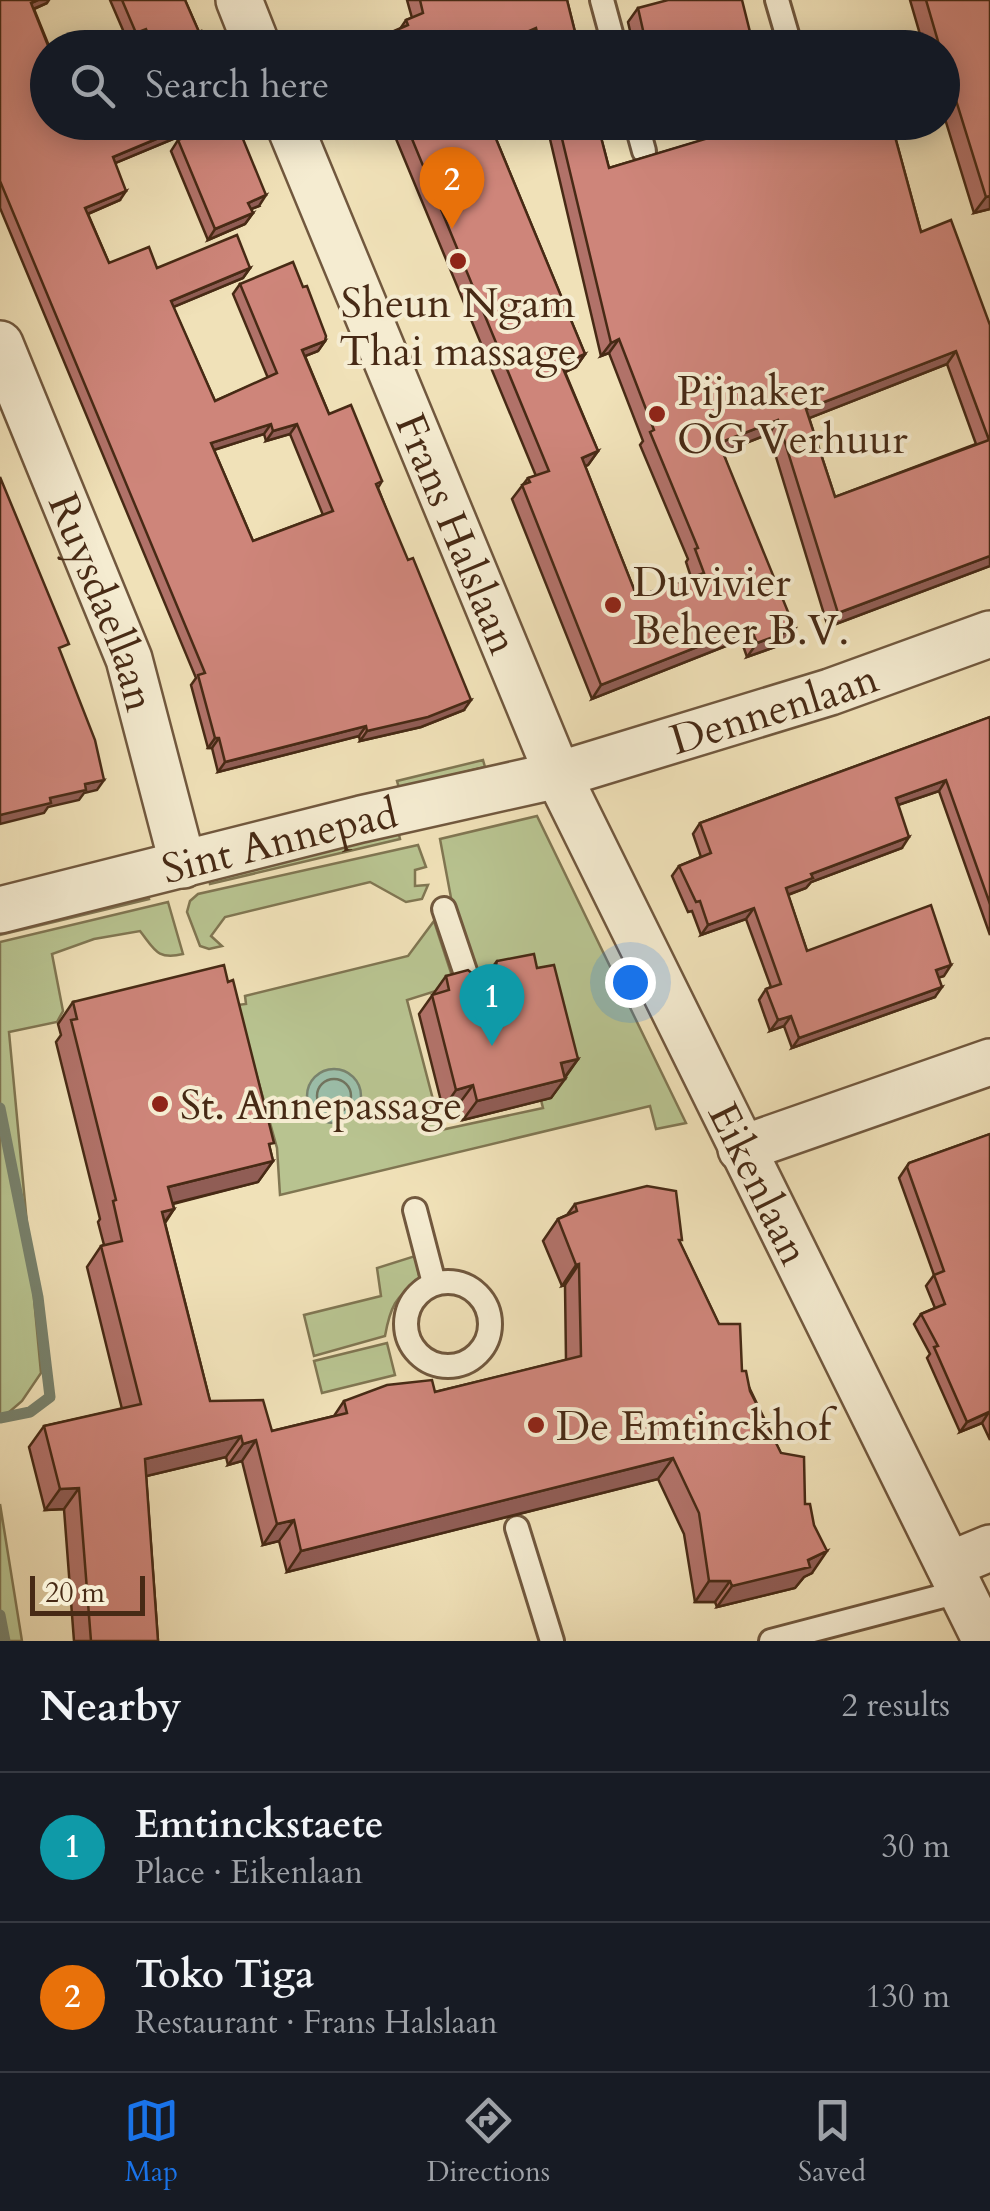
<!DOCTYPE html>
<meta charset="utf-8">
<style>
:root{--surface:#171b24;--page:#20242c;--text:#f1f3f6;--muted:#9ea1a6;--line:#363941;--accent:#1a73e8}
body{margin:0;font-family:Cardo,serif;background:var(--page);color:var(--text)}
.scale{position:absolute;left:30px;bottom:25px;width:115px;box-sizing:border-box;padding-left:10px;border:5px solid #472a15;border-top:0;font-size:28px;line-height:35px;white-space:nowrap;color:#472a15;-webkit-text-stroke:8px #f5ecd1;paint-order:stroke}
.you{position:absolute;left:630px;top:982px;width:35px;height:35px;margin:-25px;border:8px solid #fff;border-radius:50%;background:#1a73e8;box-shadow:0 0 0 15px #1a73e833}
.badge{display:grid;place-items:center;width:65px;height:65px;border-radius:50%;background:var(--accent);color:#fff;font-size:32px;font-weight:700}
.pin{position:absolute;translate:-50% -82px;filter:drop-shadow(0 2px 5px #0008)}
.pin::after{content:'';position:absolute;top:52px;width:35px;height:30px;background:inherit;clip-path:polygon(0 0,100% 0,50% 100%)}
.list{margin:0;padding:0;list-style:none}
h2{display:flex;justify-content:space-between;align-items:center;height:130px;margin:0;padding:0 40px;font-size:42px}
h2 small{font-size:32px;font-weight:400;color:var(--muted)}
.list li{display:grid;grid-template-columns:65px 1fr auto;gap:30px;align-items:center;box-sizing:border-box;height:150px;padding:0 40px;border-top:2px solid var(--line)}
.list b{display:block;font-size:38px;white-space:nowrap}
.list p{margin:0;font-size:32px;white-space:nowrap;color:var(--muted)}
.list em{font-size:32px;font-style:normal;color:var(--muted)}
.icon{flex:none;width:55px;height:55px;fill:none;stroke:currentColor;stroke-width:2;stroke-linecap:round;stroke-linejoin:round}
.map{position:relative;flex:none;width:990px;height:1641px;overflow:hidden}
.search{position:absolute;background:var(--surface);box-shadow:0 5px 25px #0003;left:30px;right:30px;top:30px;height:110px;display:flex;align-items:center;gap:25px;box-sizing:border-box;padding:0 35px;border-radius:55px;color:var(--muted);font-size:38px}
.sheet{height:430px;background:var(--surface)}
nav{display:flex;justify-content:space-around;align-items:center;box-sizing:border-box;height:140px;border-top:2px solid var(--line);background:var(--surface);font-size:28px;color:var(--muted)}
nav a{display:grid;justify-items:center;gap:5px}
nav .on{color:var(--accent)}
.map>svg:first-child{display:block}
</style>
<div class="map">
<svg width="990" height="1641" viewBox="0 0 990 1641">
<rect width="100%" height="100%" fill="#f0e1b8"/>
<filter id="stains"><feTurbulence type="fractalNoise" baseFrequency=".002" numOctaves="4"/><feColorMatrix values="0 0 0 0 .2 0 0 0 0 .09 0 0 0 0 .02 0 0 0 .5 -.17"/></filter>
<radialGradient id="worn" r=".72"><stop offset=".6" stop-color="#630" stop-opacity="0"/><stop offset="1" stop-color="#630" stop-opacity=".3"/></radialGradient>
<g fill="#b8c390" stroke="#807652" stroke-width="2.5">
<polygon points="483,760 485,767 399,788 397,781"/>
<polygon points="537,816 686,1123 656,1129 650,1106 280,1195 277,1148 237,1005 246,1004 245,996 408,956 434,921 455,985 407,1000 441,1130 543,1108 541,1100 551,1097 475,982 457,930 440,839"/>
<polygon points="397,826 400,839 210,884 208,872"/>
<polygon points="418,845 426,867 415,870 415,886 428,885 422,899 406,902 370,882 225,917 211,936 222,946 209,949 200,946 187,912 190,901 198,894"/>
<polygon points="145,887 149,899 0,935 0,921"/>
<path d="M 168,902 L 183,954 C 157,960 155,950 140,931 L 94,939 L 52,954 L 63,1011 L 57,1022 L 9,1032 L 41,1373 L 22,1401 L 0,1420 L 0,942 Z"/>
<path d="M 415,1256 L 420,1280 C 395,1296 390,1308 385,1336 L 314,1356 L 304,1315 L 381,1296 L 377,1268 Z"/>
<polygon points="387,1343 395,1375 322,1393 314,1361"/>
<polygon points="0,1504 22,1641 0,1641"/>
</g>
<circle fill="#9bbea9" stroke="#79836e" stroke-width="2.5" cx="334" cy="1096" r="27"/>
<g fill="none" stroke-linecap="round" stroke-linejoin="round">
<circle stroke="#71745f" stroke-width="2.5" cx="334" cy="1096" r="17"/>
<g stroke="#79836e" stroke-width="11">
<polyline points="0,1108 38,1297 50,1397 30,1412 0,1418"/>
<polyline points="0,1615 5,1641"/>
</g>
<g stroke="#71583e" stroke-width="28">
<g id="lane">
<polyline points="602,0 615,48"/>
<polyline points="777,0 791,48"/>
<polyline points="636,122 644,151"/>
<polyline points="444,909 469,983"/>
<polyline points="415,1210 434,1283"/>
<circle cx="448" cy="1324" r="42"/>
<polyline points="517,1528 552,1641"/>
<polyline points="771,1641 962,1591"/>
</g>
</g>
<g stroke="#71583e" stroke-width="50">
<g id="street">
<polyline points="239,0 258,48"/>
<path id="s1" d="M 288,122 L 558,775 L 986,1641"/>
<path id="s2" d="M 0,344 L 129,659 L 183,865"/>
<path id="s3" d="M 0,910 L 361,819 L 558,775 L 830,692 L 990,634"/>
<polyline points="741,1149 990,1062"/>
<polyline points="949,1565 990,1548"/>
</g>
</g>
<use href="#lane" stroke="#f5ecd1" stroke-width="22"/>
<use href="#street" stroke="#f5ecd1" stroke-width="45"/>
</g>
<g fill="#b17269" stroke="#472a15" stroke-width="2.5" fill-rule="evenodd">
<path d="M 0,0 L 47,3 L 34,9 L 83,130 L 185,134 L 115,163 L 120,200 L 88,214 L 109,263 L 157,268 L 250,268 L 243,278 L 173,307 L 215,401 L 268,378 L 233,294 L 240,284 L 325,341 L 318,351 L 305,356 L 329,414 L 382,481 L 378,488 L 464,710 L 421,727 L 360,741 L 359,736 L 218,772 L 212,748 L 208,748 L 191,685 L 196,678 L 0,208 ZM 264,434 L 266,441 L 290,434 L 323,515 L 253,541 L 214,450 Z"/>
<polygon points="110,0 185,0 199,32 191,43 180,48 142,48 139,39 129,44"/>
<polygon points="407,0 567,0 579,48 528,48 526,42 513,48 366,48 371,41 400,29 406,20 412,18"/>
<polygon points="910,0 990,0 990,209 974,213 942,109 942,48 924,48"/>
<polygon points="638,8 754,48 634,48 628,22"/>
<path d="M 389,122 L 489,122 L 585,354 L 576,367 L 565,372 L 598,451 L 588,465 L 585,466 L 637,597 L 691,577 L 686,562 L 688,559 L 640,445 L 643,441 L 609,353 L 601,356 L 546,122 L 597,122 L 609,168 L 700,141 L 696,122 L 891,122 L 921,232 L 990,325 L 990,566 L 828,627 L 769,434 L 723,452 L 786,643 L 747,657 L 741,640 L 592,699 L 512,499 L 528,478 L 536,476 ZM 947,364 L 976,444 L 835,497 L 809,418 Z"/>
<polygon points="178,140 259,206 251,209 253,213 245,224 208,240 171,151"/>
<polygon points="990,717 990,935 939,791 898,805 902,848 811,882 806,888 788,895 807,951 944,976 939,977 935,997 792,1048 784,1026 770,1031 759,1000 766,989 771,987 746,919 701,935 692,911 688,912 672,876 679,866 701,857 693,834 700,823"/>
<polygon points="497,961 537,968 578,1059 551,1098 463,1120 459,1104 443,1109 419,1014 446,976 484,978"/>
<polygon points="228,982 273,1161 258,1182 173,1204 174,1209 165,1223 210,1401 272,1431 334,1416 344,1401 435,1392 566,1360 565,1285 562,1286 543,1241 558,1219 567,1215 575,1204 680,1243 805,1504 812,1573 804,1577 795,1588 717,1607 715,1602 695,1602 684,1534 658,1479 287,1572 279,1541 263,1545 242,1461 228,1465 226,1457 146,1476 158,1641 74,1641 64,1509 45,1510 29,1447 44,1426 122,1409 87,1267 101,1246 104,1245 98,1222 100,1219 56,1042 61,1035 58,1024 73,1002"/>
<polygon points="990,1134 990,1440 982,1423 960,1432 927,1358 930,1354 914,1324 921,1314 935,1308 926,1286 934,1275 899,1178 909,1163"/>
</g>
<g fill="#905d55" stroke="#472a15" stroke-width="2.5">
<polygon points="38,0 49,0 47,3 24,13 31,3"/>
<polygon points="536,28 526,42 513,48 490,48"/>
<polygon points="146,29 139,39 129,44 136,33"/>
<polygon points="199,32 191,43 180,48 162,48"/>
<polygon points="192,124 185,134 106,167 113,157"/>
<polygon points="126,191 120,200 78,218 85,208"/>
<polygon points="266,195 259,206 241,213 248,203"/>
<polygon points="990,196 990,209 974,213 986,197"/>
<polygon points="253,213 245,224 208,240 215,229"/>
<polygon points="250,268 243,278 164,311 171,301"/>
<polygon points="619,339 609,353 601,356 611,343"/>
<polygon points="325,341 318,351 295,360 302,350"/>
<polygon points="956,351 947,364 797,423 806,409"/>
<polygon points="585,354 576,367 552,378 561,364"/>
<polygon points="778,420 769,434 710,457 719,443"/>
<polygon points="271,424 264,434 204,453 211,443"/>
<polygon points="297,424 290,434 266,441 273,431"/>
<polygon points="598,451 588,465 572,472 582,458"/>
<polygon points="990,556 990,566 828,627 838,613"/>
<polygon points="750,626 741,640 592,699 601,685"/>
<polygon points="795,629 786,643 747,657 757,643"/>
<polygon points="471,700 464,710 421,727 360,741 367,731"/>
<polygon points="366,726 359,736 218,772 225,762"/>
<polygon points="215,738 219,738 212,748 208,748"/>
<polygon points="104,780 97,790 84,793 79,800 48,807 44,813 0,824 0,815 85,784"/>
<polygon points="946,780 939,791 889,808 896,798"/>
<polygon points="909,837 902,848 811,882 806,888 779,898 786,888 811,874"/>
<polygon points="754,908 746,919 701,935 708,925"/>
<polygon points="951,965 944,976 929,981 936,970"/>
<polygon points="942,987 935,997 792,1048 799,1038"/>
<polygon points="791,1016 784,1026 770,1031 778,1020"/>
<polygon points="578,1059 564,1078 561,1063"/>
<polygon points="565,1079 551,1098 463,1120 477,1101"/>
<polygon points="473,1085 459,1104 443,1109 456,1090"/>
<polygon points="273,1161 258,1182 154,1208 168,1187"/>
<polygon points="174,1209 159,1230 162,1212"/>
<polygon points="579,1264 565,1285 562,1286 576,1265"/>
<polygon points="989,1412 982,1423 960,1432 967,1422"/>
<polygon points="241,1436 226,1457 130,1480 145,1459"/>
<polygon points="256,1440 242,1461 228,1465 243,1444"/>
<polygon points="673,1458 658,1479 287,1572 301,1551"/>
<polygon points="79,1488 64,1509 45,1510 60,1489"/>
<polygon points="294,1520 279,1541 263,1545 277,1524"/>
<polygon points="827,1551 812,1573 804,1577 795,1588 717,1607 732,1586 808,1560"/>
<polygon points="709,1581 730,1581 715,1602 695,1602"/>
</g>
<g fill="#ce857a" stroke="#472a15" stroke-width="2.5" fill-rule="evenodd">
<path d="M 0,0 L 38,0 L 31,3 L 49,48 L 48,48 L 48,122 L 80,122 L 83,130 L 101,122 L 191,122 L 192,124 L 113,157 L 126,191 L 85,208 L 109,263 L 149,247 L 157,268 L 237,235 L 250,268 L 171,301 L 215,401 L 277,373 L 240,284 L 293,262 L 303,287 L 307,286 L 326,336 L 325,341 L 302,350 L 329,414 L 351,405 L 382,481 L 376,484 L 408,560 L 413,558 L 471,700 L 428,717 L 367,731 L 366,726 L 225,762 L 219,738 L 215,738 L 198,675 L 205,673 L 0,181 ZM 271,424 L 273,431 L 297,424 L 333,511 L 253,541 L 211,443 Z"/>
<polygon points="122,0 185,0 199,32 162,48 154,48 146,29 136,33"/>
<polygon points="420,0 567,0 579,48 541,48 536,28 490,48 374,48 371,41 408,25 406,20 423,13"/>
<polygon points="668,0 742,0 754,48 647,48 638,8"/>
<polygon points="926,0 990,0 990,196 986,197 942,55 942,48 940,48"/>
<polygon points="221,122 236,122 266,195 248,203 253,213 215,229 178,140"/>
<path d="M 405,122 L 489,122 L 585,354 L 561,364 L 598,451 L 582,458 L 637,597 L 704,573 L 695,549 L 698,548 L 650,432 L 654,430 L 619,339 L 611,343 L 558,122 L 597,122 L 609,168 L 712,137 L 708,122 L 891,122 L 921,232 L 951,220 L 990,325 L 990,556 L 838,613 L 778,420 L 719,443 L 795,629 L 757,643 L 750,626 L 601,685 L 522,485 L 530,482 L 528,478 L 549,471 ZM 956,351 L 989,440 L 835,497 L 806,409 Z"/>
<polygon points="0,477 69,644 59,648 95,740 104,780 85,784 86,790 50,798 51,803 0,815"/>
<polygon points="990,717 990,904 946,780 896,798 909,837 811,874 813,878 786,888 807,951 931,905 951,965 936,970 942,987 799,1038 791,1016 778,1020 766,989 781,984 754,908 708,925 700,901 696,902 679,866 711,853 700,823"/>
<polygon points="534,954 537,968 554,965 578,1059 561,1063 565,1079 477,1101 473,1085 456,1090 432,995 449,990 446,976 468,970 478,978 486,978 494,973 497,961"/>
<polygon points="224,965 228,982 233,980 274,1143 269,1144 273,1161 168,1187 174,1209 162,1212 210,1401 263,1400 272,1431 347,1413 344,1401 387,1385 432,1380 435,1392 581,1356 579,1264 576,1265 558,1219 577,1211 575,1204 647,1186 676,1191 682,1240 679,1240 719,1324 740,1324 742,1371 746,1371 750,1391 781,1453 804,1457 805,1504 810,1504 814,1525 827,1551 808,1560 810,1567 732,1586 730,1581 709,1581 699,1513 673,1458 301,1551 294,1520 277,1524 256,1440 243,1444 241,1436 145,1459 158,1641 91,1641 79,1488 60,1489 44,1426 141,1404 101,1246 122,1241 113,1201 116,1200 71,1020 77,1019 73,1002"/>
<polygon points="990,1134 990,1414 989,1412 967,1422 934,1347 938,1346 921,1314 945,1304 934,1275 944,1271 907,1167 909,1163"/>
</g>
<g fill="#8f2418" stroke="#f5ecd1" stroke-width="4">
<circle cx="458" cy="261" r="10"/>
<circle cx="657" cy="414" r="10"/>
<circle cx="613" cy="605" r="10"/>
<circle cx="160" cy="1104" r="10"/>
<circle cx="536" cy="1425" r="10"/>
</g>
<g text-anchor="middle" stroke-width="8" stroke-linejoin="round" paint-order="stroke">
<g font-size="42" fill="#472a15" stroke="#f5ecd1" text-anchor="start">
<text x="458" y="317" text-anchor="middle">Sheun Ngam<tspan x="458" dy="48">Thai massage</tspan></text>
<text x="677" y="405">Pijnaker<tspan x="677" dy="48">OG Verhuur</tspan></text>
<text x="633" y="596">Duvivier<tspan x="633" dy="48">Beheer B.V.</tspan></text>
<text x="180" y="1119">St. Annepassage</text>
<text x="556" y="1440">De Emtinckhof</text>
</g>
<g font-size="42" fill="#472a15" stroke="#f5ecd1">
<text dy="15" stroke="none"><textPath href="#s1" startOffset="445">Frans Halslaan</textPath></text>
<text dy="15" stroke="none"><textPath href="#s2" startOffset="278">Ruysdaellaan</textPath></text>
<text dy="15" stroke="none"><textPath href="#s3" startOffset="800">Dennenlaan</textPath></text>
<text dy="15" stroke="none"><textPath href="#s3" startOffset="288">Sint Annepad</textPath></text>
<text dy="15" stroke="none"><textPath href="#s1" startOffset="1162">Eikenlaan</textPath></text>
</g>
</g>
<rect width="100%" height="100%" filter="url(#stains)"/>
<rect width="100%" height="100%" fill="url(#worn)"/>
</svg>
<div class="scale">20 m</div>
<div class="you"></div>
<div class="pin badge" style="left:492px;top:1046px;background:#0f9aa8">1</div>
<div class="pin badge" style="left:452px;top:229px;background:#e8710a">2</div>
<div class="search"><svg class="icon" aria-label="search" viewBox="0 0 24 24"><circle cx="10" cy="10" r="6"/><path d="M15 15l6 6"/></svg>Search here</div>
</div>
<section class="sheet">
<h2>Nearby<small>2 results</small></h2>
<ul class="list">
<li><span class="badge" style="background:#0f9aa8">1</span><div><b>Emtinckstaete</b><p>Place · Eikenlaan</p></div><em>30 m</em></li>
<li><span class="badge" style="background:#e8710a">2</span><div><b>Toko Tiga</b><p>Restaurant · Frans Halslaan</p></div><em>130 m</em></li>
</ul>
</section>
<nav>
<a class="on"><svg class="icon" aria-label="map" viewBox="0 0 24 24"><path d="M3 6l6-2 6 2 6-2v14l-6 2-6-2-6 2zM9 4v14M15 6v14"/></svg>Map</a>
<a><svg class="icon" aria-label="directions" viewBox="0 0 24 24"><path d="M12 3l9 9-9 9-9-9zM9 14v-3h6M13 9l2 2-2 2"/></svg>Directions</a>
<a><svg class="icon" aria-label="saved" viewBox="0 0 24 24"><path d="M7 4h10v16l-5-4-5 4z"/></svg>Saved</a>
</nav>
